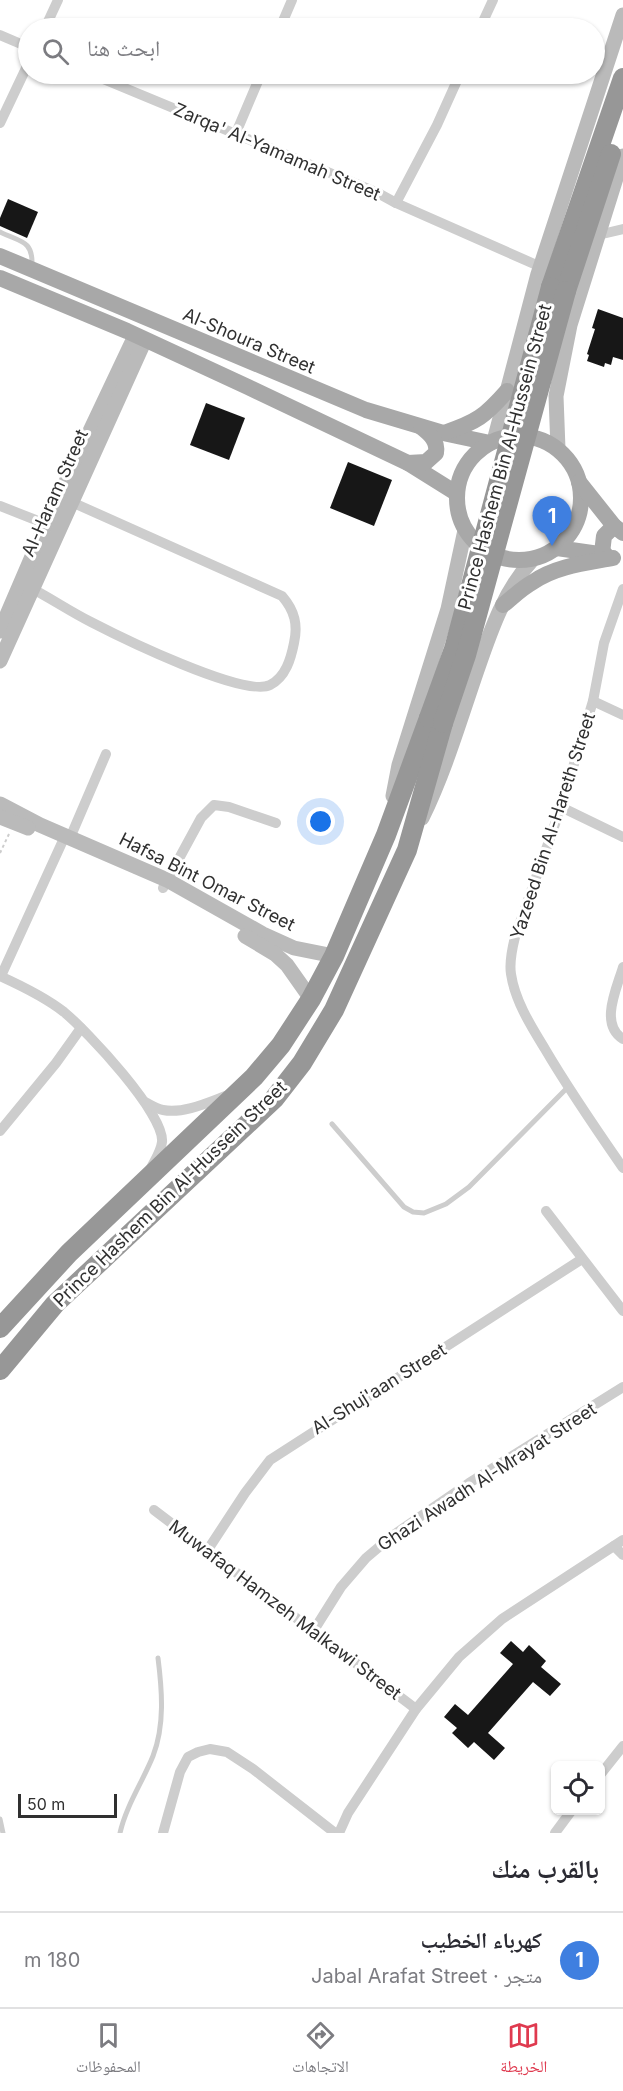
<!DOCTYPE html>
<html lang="ar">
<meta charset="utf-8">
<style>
:root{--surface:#fff;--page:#f2f2f3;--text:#2b2b33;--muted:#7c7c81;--line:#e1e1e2;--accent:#df3a4f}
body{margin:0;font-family:Inter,"Noto Naskh Arabic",sans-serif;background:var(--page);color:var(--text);direction:rtl}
.controls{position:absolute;right:18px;bottom:18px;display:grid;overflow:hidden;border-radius:9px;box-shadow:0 2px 4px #0004}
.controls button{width:54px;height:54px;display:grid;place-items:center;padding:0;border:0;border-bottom:2px solid var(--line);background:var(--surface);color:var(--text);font:30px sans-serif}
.scale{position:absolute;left:18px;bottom:15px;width:99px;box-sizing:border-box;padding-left:6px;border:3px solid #303030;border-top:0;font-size:16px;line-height:21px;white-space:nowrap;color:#303030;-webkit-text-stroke:4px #fff;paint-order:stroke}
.you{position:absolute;left:321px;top:822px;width:21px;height:21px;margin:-15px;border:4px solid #fff;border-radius:50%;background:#1a73e8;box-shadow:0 0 0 9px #1a73e833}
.badge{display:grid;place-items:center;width:39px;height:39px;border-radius:50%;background:var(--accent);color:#fff;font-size:20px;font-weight:700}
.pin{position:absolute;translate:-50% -50px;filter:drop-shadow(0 2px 3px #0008)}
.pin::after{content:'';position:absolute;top:32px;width:21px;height:18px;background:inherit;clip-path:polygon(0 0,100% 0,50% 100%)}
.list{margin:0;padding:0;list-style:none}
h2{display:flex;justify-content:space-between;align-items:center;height:78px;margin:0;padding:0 24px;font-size:26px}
h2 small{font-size:20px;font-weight:400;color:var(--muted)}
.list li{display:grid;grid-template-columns:39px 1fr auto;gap:18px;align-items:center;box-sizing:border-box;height:96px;padding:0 24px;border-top:2px solid var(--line)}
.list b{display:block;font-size:22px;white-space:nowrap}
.list p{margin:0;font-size:20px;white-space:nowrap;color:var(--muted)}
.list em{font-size:20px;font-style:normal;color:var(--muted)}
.icon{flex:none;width:33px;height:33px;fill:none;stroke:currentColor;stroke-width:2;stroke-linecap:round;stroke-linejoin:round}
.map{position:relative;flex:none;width:623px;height:1833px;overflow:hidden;direction:ltr}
.search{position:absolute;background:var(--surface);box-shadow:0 2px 4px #0004;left:18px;right:18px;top:18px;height:66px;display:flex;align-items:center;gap:15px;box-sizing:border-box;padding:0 21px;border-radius:33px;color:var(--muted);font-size:22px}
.sheet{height:174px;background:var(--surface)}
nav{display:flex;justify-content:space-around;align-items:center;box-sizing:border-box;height:84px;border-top:2px solid var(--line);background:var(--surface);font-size:16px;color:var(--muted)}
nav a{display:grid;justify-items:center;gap:3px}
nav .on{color:var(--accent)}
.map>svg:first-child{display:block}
</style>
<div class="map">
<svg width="623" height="1833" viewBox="0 0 623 1833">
<rect width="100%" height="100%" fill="#fff"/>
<g fill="#171717">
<polygon points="8,199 38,212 27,238 0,226 0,218"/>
<polygon points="598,309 623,318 623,360 613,357 611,365 605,363 604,367 587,361 589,355 587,354 595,329 592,328"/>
<polygon points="206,403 245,418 229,460 190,445"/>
<polygon points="348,462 392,480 374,526 330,508"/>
<polygon points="511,1641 523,1652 529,1645 546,1661 541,1667 561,1684 550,1696 533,1682 488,1733 505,1748 494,1760 474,1742 468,1748 452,1733 457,1728 444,1717 455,1704 468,1715 513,1664 500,1653"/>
</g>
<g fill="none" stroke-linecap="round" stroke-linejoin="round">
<polyline stroke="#cdcdcd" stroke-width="2" stroke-dasharray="3 3" stroke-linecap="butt" points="0,853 9,834"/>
<g stroke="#cdcdcd" stroke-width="5">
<path d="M 0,232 C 20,242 33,240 32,265"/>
<polyline points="332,1124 404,1207 413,1212 424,1213 446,1204 469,1187 568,1087"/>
<polyline points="0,1819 3,1833"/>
<path d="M 120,1833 C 126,1806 143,1781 153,1756 C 165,1725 162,1690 158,1658"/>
</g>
<g stroke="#cdcdcd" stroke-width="10">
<polyline points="45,28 58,0"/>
<polyline points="280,28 292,0"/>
<polyline points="480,28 493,0"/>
<polyline points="0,35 28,47"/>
<polyline points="91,74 376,192 396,203 437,125 460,74"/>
<polyline points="0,123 28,64"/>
<polyline points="236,133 261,74"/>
<polyline points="396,203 541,267"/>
<polyline points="598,235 623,229"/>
<polyline points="0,506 51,526"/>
<path d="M 27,586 C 49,597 69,611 91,622 C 120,637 244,698 270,685 C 286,677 291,658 294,643 C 298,625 295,611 282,596 L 67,500"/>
<path d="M 623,589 L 604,643 L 593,701 L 561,807 L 515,937 C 512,949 509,962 511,974 C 515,1001 531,1026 545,1049 C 569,1090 596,1129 623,1168"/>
<polyline points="593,701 623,715"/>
<polyline points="561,807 623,837"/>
<polyline points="70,838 106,754"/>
<polyline points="163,888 201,818 214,805 229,807 276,823"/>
<path d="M 623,967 C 617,988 599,1024 623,1039"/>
<path d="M 0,976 C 22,986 45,997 64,1012 C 87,1031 165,1114 162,1142 C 161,1151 155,1160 151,1168"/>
<polyline points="1,976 65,836"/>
<path d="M 145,1102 C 151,1105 157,1109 163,1110 C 184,1114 209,1102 228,1095"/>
<polyline points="0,1131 56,1063 81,1028"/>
<polyline points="546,1211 623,1311"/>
<polyline points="154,1510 416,1709"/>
<polyline points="614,1546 623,1555"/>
<polyline points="207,1551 245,1493 270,1460 582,1259"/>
<polyline points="314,1630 341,1587 366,1558 392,1536 469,1483 623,1387"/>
<polyline points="600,1775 623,1746"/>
<polyline points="163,1833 180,1772 188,1757 198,1752 210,1749 227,1752 253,1769 335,1833"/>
<polyline points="339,1833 348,1813 416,1709 459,1657 502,1619 623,1540"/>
<polyline points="555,1833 572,1810"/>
</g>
<g stroke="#bababa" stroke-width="15">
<polyline points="494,441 538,274 623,15"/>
<polyline points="558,449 556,396 570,325 623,156"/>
<polyline points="0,631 46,524 135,336"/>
<polyline points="0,661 145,340"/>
<polyline points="393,796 399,765 448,609 465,530"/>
<polyline points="0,804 40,825 167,880 263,934 294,948 334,956"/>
<polyline points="0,817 28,828"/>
<path d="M 422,818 C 444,773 458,726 474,679 C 489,636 502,593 533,559"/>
<polyline points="245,936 275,954 287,965 311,999"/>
</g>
<g stroke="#a8a8a8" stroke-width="16">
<polyline points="0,256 366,410 443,433 490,443"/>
<polyline points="0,278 127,331 248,387 408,463 456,493"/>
<path d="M 444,433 C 477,422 485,416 507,391"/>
<circle cx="519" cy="498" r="62"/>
<path d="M 408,463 L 426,462 L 436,453 C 438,441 430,434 421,427"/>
<polyline points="579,482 614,526 623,533"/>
<polyline points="557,548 606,555"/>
<polyline points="602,553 604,536 614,526"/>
<path d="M 503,605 C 513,597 522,588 533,582 C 556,566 586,563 613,558"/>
</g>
<g stroke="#979797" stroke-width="20">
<polyline points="551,287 623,78"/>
<polyline points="566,291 611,154"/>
<polyline points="0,1328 69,1253 254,1077 281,1045 311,999 334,956 386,835 429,718"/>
<polyline points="0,1370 55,1304 274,1099 302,1063 334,1010 407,850 443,723"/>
</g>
<g stroke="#979797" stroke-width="20">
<polyline points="429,718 454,649 551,287"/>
<polyline points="443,723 466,655 566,291"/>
</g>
</g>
<g text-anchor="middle" stroke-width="6" stroke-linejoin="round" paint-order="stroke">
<g font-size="18" fill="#303030" stroke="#fff">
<text transform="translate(277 152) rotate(23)" y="6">Zarqa' Al-Yamamah Street</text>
<text transform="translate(249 341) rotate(23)" y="6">Al-Shoura Street</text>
<text transform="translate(505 457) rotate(-75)" y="6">Prince Hashem Bin Al-Hussein Street</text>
<text transform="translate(55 493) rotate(-66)" y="6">Al-Haram Street</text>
<text transform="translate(553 826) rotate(-72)" y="6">Yazeed Bin Al-Hareth Street</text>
<text transform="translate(207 882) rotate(27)" y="6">Hafsa Bint Omar Street</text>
<text transform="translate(170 1194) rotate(-44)" y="6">Prince Hashem Bin Al-Hussein Street</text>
<text transform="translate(379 1389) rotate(-32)" y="6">Al-Shuj'aan Street</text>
<text transform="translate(487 1477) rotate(-33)" y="6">Ghazi Awadh Al-Mrayat Street</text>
<text transform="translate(285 1610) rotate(37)" y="6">Muwafaq Hamzeh Malkawi Street</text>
</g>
</g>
</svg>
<div class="controls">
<button><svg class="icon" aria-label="locate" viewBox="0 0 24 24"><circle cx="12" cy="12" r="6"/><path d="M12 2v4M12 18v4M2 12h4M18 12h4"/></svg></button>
</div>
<div class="scale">50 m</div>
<div class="you"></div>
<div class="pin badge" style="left:552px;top:546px;background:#3f7fe0">1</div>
<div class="search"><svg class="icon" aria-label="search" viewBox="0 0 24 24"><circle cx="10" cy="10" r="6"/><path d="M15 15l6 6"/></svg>ابحث هنا</div>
</div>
<section class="sheet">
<h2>بالقرب منك<small></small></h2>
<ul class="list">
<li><span class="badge" style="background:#3f7fe0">1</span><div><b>كهرباء الخطيب</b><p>متجر · Jabal Arafat Street</p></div><em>180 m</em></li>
</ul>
</section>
<nav>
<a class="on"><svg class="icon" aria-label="map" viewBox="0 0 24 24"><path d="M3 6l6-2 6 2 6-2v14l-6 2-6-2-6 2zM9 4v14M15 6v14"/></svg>الخريطة</a>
<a><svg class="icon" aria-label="directions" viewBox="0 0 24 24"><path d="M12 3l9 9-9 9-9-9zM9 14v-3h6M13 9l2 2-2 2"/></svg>الاتجاهات</a>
<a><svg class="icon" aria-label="saved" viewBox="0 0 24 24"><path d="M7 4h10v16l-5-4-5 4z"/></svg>المحفوظات</a>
</nav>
